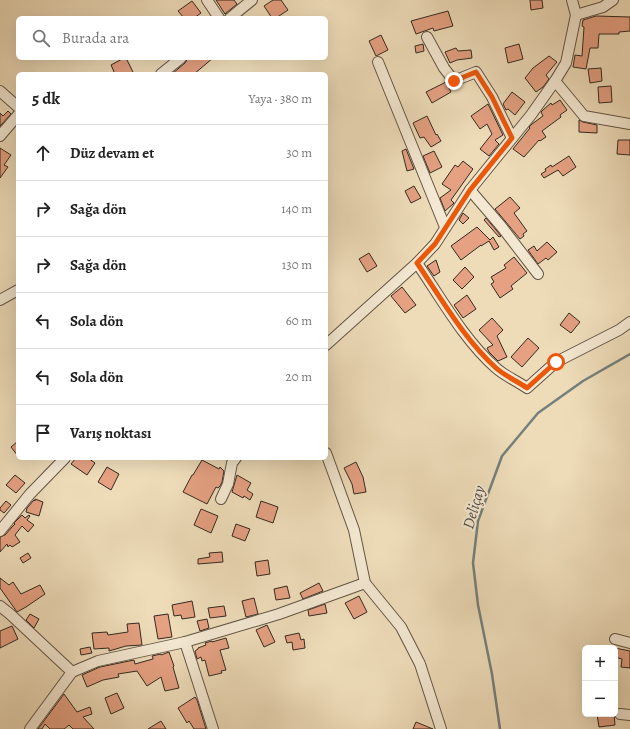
<!DOCTYPE html>
<html lang="tr">
<meta charset="utf-8">
<style>
:root{--surface:#fff;--page:#f2f2f2;--text:#222;--muted:#767676;--line:#e0e0e0}
body{margin:0;font-family:Alegreya,serif;background:var(--page);color:var(--text)}
.controls{position:absolute;right:12px;bottom:12px;display:grid;overflow:hidden;border-radius:6px;box-shadow:0 4px 16px #0002}
.controls button{width:36px;height:36px;display:grid;place-items:center;padding:0;border:0;border-bottom:1px solid var(--line);background:var(--surface);color:var(--text);font:20px sans-serif}
.stop{position:absolute;width:12px;height:12px;margin:-9px;border:3px solid #ea580c;border-radius:50%;background:#fff}
.stop.end{background:#ea580c;border-color:#fff;box-shadow:0 1px 4px #0008}
.list{margin:0;padding:0;list-style:none}
h2{display:flex;justify-content:space-between;align-items:center;height:52px;margin:0;padding:0 16px;font-size:17px}
h2 small{font-size:13px;font-weight:400;color:var(--muted)}
.list li{display:grid;grid-template-columns:26px 1fr auto;gap:12px;align-items:center;box-sizing:border-box;height:56px;padding:0 16px;border-top:1px solid var(--line)}
.list b{display:block;font-size:15px;white-space:nowrap}
.list em{font-size:13px;font-style:normal;color:var(--muted)}
.icon{flex:none;width:22px;height:22px;fill:none;stroke:currentColor;stroke-width:2;stroke-linecap:round;stroke-linejoin:round}
.map{position:relative;flex:none;width:630px;height:729px;overflow:hidden}
.search{position:absolute;background:var(--surface);box-shadow:0 4px 16px #0002;left:16px;top:16px;width:312px;height:44px;display:flex;align-items:center;gap:10px;box-sizing:border-box;padding:0 14px;border-radius:6px;color:var(--muted);font-size:15px}
.panel{position:absolute;background:var(--surface);box-shadow:0 4px 16px #0002;left:16px;top:72px;width:312px;height:388px;border-radius:6px}
.map>svg:first-child{display:block}
</style>
<div class="map">
<svg width="630" height="729" viewBox="0 0 630 729">
<rect width="100%" height="100%" fill="#eedcb9"/>
<filter id="stains"><feTurbulence type="fractalNoise" baseFrequency=".005" numOctaves="4"/><feColorMatrix values="0 0 0 0 .2 0 0 0 0 .09 0 0 0 0 .02 0 0 0 .5 -.17"/></filter>
<radialGradient id="worn" r=".72"><stop offset=".6" stop-color="#630" stop-opacity="0"/><stop offset="1" stop-color="#630" stop-opacity=".3"/></radialGradient>
<g fill="none" stroke-linecap="round" stroke-linejoin="round">
<polyline stroke="#73807c" stroke-width="2.5" points="500,729 492,674 478,605 473,563 478,521 502,456 538,413 583,381 630,354"/>
</g>
<g fill="#e5a182" stroke="#332a20">
<polygon points="216,0 234,0 237,4 225,14"/>
<polygon points="273,0 281,0 288,10 276,18 272,18 264,6"/>
<polygon points="530,0 542,0 543,8 531,10"/>
<polygon points="192,1 201,13 194,18 184,18 178,11"/>
<polygon points="448,11 453,26 434,31 433,28 416,34 411,21"/>
<polygon points="596,16 630,17 630,31 619,32 619,34 599,34 598,48 590,48 586,69 573,67 575,55 582,56 584,27 582,26 583,20"/>
<polygon points="381,35 388,50 376,56 369,41"/>
<polygon points="423,44 424,51 416,53 415,46"/>
<polygon points="519,44 523,59 508,63 505,48"/>
<polygon points="456,48 458,51 471,50 472,58 457,60 450,63 445,52"/>
<polygon points="549,56 557,62 546,75 549,79 543,87 536,92 525,78 533,68"/>
<polygon points="124,58 126,58 134,74 115,74 111,65"/>
<polygon points="188,58 213,58 194,74 172,74 185,63"/>
<polygon points="601,68 602,81 590,83 588,69"/>
<polygon points="446,82 451,92 432,103 426,92"/>
<polygon points="611,86 612,102 599,103 598,87"/>
<polygon points="512,92 525,102 515,115 508,109 506,110 503,104"/>
<polygon points="560,100 567,110 560,115 561,117 542,131 546,137 540,141 539,140 524,157 513,149 530,128 529,127 532,124 543,116 541,112 543,110 551,103 552,105"/>
<polygon points="488,104 503,135 495,140 499,144 489,156 480,149 492,134 487,124 480,129 471,116"/>
<polygon points="8,111 11,114 0,126 0,113 3,116"/>
<polygon points="427,116 436,135 437,134 441,141 431,147 424,137 420,138 413,123"/>
<polygon points="579,120 583,122 597,125 597,133 579,132"/>
<polygon points="618,140 630,140 630,155 617,154"/>
<polygon points="0,148 11,155 4,165 8,167 0,178"/>
<polygon points="406,149 414,169 407,171 402,151"/>
<polygon points="434,151 442,167 430,173 423,156"/>
<polygon points="569,156 576,167 563,176 558,170 544,178 541,174 546,171 545,169 551,165 552,167"/>
<polygon points="463,161 473,169 451,200 454,203 453,204 445,211 440,198 451,190 442,184 455,165 458,167"/>
<polygon points="414,186 421,198 411,203 405,191"/>
<polygon points="510,197 520,208 514,213 527,231 523,234 524,236 520,239 495,209"/>
<polygon points="463,213 469,218 463,224 459,220"/>
<polygon points="486,218 501,236 499,237 484,220"/>
<polygon points="477,227 490,240 493,237 499,247 494,250 489,241 481,246 481,245 461,260 451,246"/>
<polygon points="547,242 557,252 548,260 546,258 538,264 528,250 534,246 537,251"/>
<polygon points="369,253 377,266 367,272 359,259"/>
<polygon points="514,257 527,273 511,286 513,289 500,298 491,284 494,282 491,277 506,268 504,265"/>
<polygon points="436,260 440,272 434,276 427,266"/>
<polygon points="465,267 474,277 462,289 453,280"/>
<polygon points="402,287 416,305 405,313 391,296"/>
<polygon points="467,295 476,309 463,318 454,305"/>
<polygon points="569,313 580,322 571,333 560,325"/>
<polygon points="492,318 503,330 497,336 507,357 498,361 489,352 487,348 493,345 479,330"/>
<polygon points="528,338 539,348 522,367 511,357"/>
<polygon points="18,441 18,456 11,447"/>
<polygon points="76,458 88,458 95,463 87,475 71,464"/>
<polygon points="202,460 219,469 220,467 224,471 222,482 220,486 218,488 216,487 207,504 183,492 192,475 193,475"/>
<polygon points="356,462 363,477 366,492 354,494 352,484 344,468"/>
<polygon points="107,467 119,474 111,490 98,482"/>
<polygon points="15,475 25,483 16,493 6,485"/>
<polygon points="237,475 251,483 247,490 253,494 250,500 244,496 243,498 232,492"/>
<polygon points="35,499 43,502 39,516 26,512 27,508 34,500 35,501"/>
<polygon points="6,501 11,505 4,513 0,510 0,508"/>
<polygon points="261,501 278,507 273,523 256,517"/>
<polygon points="201,509 218,516 211,533 194,525"/>
<polygon points="22,515 25,518 29,515 30,516 27,520 34,525 28,532 22,526 15,535 20,542 12,547 10,545 8,547 7,544 0,552 0,537 5,535 12,527 15,524 14,523"/>
<polygon points="236,524 250,529 245,541 232,536"/>
<polygon points="222,552 223,562 198,564 198,559 210,557 209,553"/>
<polygon points="28,553 31,558 23,563 20,558"/>
<polygon points="268,560 270,574 257,576 255,562"/>
<polygon points="0,578 9,585 13,582 21,594 40,585 45,594 26,607 17,612 0,588"/>
<polygon points="319,583 323,591 303,599 300,593"/>
<polygon points="287,586 290,598 276,600 274,589"/>
<polygon points="359,596 367,612 354,619 345,603"/>
<polygon points="254,598 258,614 246,617 242,601"/>
<polygon points="192,601 195,617 182,619 181,615 174,616 172,605"/>
<polygon points="325,604 327,613 309,616 308,610"/>
<polygon points="224,606 226,616 210,618 208,608"/>
<polygon points="30,614 39,619 34,628 26,620"/>
<polygon points="168,614 172,637 158,639 154,616"/>
<polygon points="207,619 209,628 200,631 197,621"/>
<polygon points="139,623 142,645 126,646 109,651 109,648 94,649 92,633 107,632 108,635 128,632 127,624"/>
<polygon points="267,625 275,642 264,647 256,630"/>
<polygon points="12,626 18,639 0,648 0,631"/>
<polygon points="299,633 301,640 304,639 305,648 293,650 292,642 287,643 285,636"/>
<polygon points="226,638 229,648 220,650 226,670 221,671 222,673 209,676 205,660 202,661 201,657 197,659 195,651 198,649 198,648 206,645 205,643 212,641 212,642"/>
<polygon points="90,647 92,653 81,655 80,649"/>
<polygon points="615,648 630,651 630,668 621,667 622,659 615,657"/>
<polygon points="169,652 174,666 173,667 179,688 165,691 161,677 147,686 137,671 118,674 119,677 103,680 87,687 82,675 100,667 134,660 135,664 153,659 153,658 152,656 161,654 161,655"/>
<polygon points="117,693 124,708 111,714 105,698"/>
<polygon points="64,694 77,712 90,707 92,714 83,717 94,729 73,729 69,725 64,729 50,729 45,724 42,729 38,729"/>
<polygon points="195,697 197,700 206,729 194,729 189,721 187,723 178,708"/>
<polygon points="597,714 614,714 615,725 599,727"/>
<polygon points="161,721 166,729 148,729"/>
<polygon points="416,722 433,729 413,729"/>
</g>
<g fill="none" stroke-linecap="round" stroke-linejoin="round">
<g stroke="#625646" stroke-width="12">
<g id="minor">
<polyline points="207,0 219,18"/>
<polyline points="576,15 603,7 613,0"/>
<polyline points="230,18 252,0"/>
<polyline points="427,37 444,68 454,81 476,72 492,97 512,138"/>
<polyline points="378,62 445,227"/>
<polyline points="161,74 181,58"/>
<polyline points="555,81 584,116 630,124"/>
<polyline points="0,91 18,107"/>
<polyline points="0,136 18,115"/>
<polyline points="470,190 501,226 538,274"/>
<path d="M 417,263 C 441,298 464,340 496,368 C 505,376 517,381 527,388 L 556,362 L 619,330 L 630,322"/>
<polyline points="0,300 18,290"/>
<polyline points="326,345 417,263 435,244 470,190 531,115 555,81 566,63 576,15 572,0"/>
<polyline points="326,453 354,530 365,583 401,627 420,664 441,729"/>
<polyline points="221,499 228,484 232,463 236,458"/>
<polyline points="0,531 30,494 65,458"/>
<polyline points="0,606 10,614 72,672"/>
<polyline points="615,639 630,643"/>
<polyline points="185,642 213,729"/>
<polyline points="620,714 630,715"/>
<polyline points="30,729 72,672 98,661 185,642 279,614 365,583"/>
</g>
</g>
<use href="#minor" stroke="#f4e8d2" stroke-width="10"/>
</g>
<g fill="none" stroke-linecap="round" stroke-linejoin="round">
<path stroke="#ea580c" stroke-width="5" d="M 454,81 L 476,72 L 492,97 L 512,138 L 470,190 L 435,244 L 417,263 C 441,298 464,339 496,368 C 505,376 517,381 527,388 L 556,362"/>
</g>
<g text-anchor="middle" stroke-width="4" stroke-linejoin="round" paint-order="stroke">
<g font-size="16" font-style="italic" fill="#4e4e46" stroke="#f4e8d2">
<text transform="translate(473 507) rotate(-74)" y="6">Deliçay</text>
</g>
</g>
<rect width="100%" height="100%" filter="url(#stains)"/>
<rect width="100%" height="100%" fill="url(#worn)"/>
</svg>
<div class="controls">
<button>+</button>
<button>−</button>
</div>
<div class="stop" style="left:556px;top:362px"></div>
<div class="stop end" style="left:454px;top:81px"></div>
<div class="search"><svg class="icon" aria-label="search" viewBox="0 0 24 24"><circle cx="10" cy="10" r="6"/><path d="M15 15l6 6"/></svg>Burada ara</div>
<section class="panel">
<h2>5 dk<small>Yaya · 380 m</small></h2>
<ul class="list">
<li><svg class="icon" aria-label="ahead" viewBox="0 0 24 24"><path d="M12 20V5M6 11l6-6 6 6"/></svg><div><b>Düz devam et</b></div><em>30 m</em></li>
<li><svg class="icon" aria-label="right" viewBox="0 0 24 24"><path d="M7 20v-9h11M14 6l5 5-5 5"/></svg><div><b>Sağa dön</b></div><em>140 m</em></li>
<li><svg class="icon" aria-label="right" viewBox="0 0 24 24"><path d="M7 20v-9h11M14 6l5 5-5 5"/></svg><div><b>Sağa dön</b></div><em>130 m</em></li>
<li><svg class="icon" aria-label="left" viewBox="0 0 24 24"><path d="M17 20v-9H6M10 6l-5 5 5 5"/></svg><div><b>Sola dön</b></div><em>60 m</em></li>
<li><svg class="icon" aria-label="left" viewBox="0 0 24 24"><path d="M17 20v-9H6M10 6l-5 5 5 5"/></svg><div><b>Sola dön</b></div><em>20 m</em></li>
<li><svg class="icon" aria-label="arrive" viewBox="0 0 24 24"><path d="M6 21V4h12l-3 4 3 4H6"/></svg><div><b>Varış noktası</b></div></li>
</ul>
</section>
</div>
